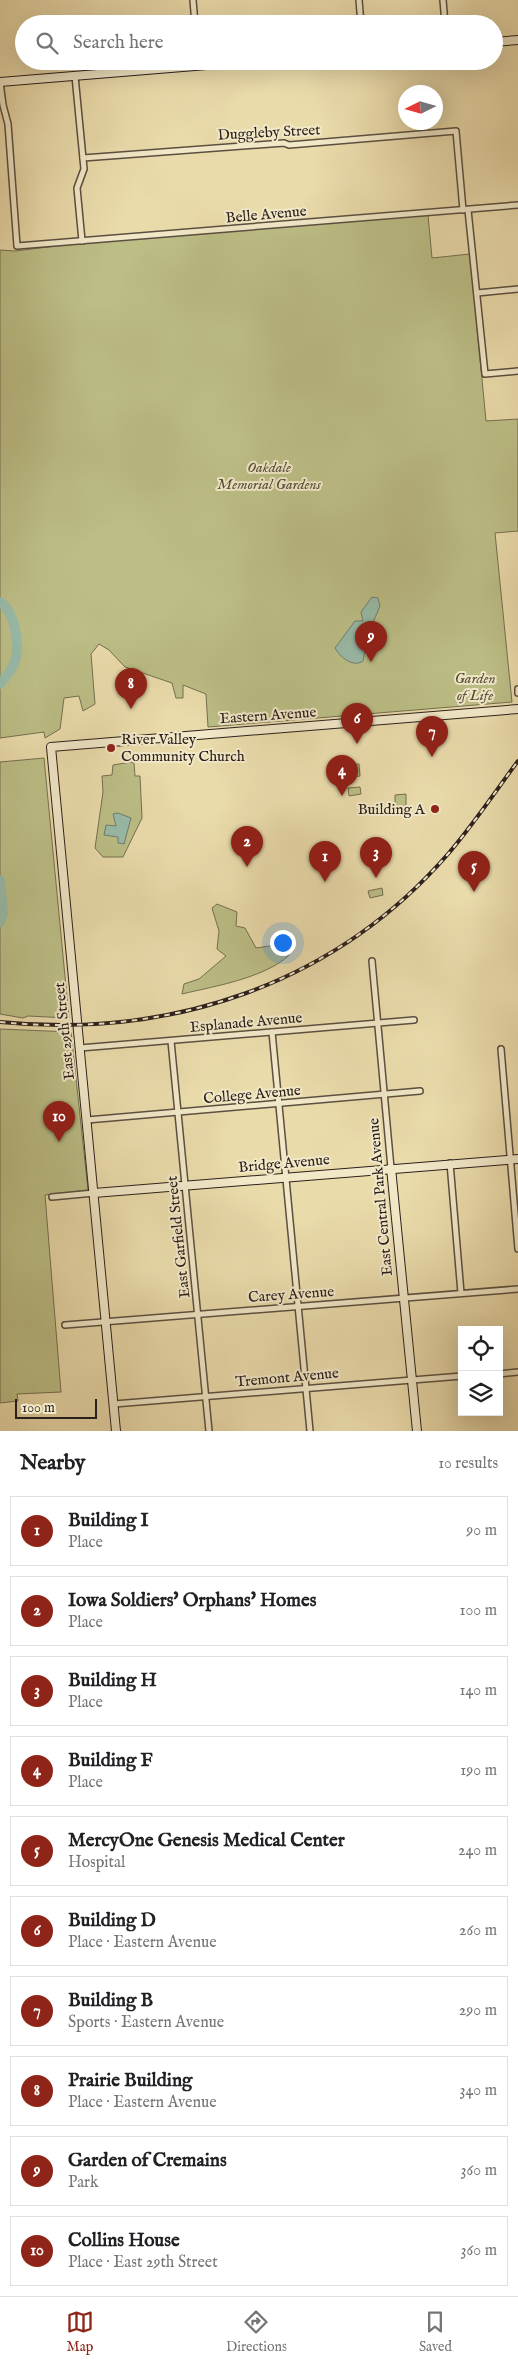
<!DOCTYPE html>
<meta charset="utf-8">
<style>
:root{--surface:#fff;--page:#f6f6f6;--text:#202124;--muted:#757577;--line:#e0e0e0;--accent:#8f2418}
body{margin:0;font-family:"IM FELL English",serif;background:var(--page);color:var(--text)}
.controls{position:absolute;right:15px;bottom:15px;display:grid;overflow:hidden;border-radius:0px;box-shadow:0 5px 20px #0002}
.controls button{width:45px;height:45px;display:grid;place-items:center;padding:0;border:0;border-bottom:1px solid var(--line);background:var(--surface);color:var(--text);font:25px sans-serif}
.compass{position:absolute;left:398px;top:85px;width:45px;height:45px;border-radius:50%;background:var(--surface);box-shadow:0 5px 20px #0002;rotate:265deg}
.scale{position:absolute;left:15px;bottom:12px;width:82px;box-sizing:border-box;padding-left:5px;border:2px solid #2c201c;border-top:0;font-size:14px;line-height:18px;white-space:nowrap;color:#2c201c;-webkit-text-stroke:4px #f1e8c8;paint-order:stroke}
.you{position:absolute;left:282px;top:942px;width:18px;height:18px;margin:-12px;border:4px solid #fff;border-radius:50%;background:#1a73e8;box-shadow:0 0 0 8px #1a73e833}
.badge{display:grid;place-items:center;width:32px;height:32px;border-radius:50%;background:var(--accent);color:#fff;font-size:16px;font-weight:700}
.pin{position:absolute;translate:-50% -41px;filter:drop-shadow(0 1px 2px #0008)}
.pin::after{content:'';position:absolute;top:26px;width:18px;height:15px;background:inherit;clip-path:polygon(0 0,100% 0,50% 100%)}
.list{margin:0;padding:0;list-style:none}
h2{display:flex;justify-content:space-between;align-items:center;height:65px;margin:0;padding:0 20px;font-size:21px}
h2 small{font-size:16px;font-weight:400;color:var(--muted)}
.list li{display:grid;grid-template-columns:32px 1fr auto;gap:15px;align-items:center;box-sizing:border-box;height:70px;margin:0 10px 10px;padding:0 10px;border:1px solid var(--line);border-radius:0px}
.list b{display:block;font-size:19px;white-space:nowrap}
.list p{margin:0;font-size:16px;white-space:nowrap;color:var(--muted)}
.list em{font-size:16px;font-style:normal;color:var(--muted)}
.icon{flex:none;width:28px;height:28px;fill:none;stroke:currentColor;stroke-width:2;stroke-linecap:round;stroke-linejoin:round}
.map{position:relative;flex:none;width:518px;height:1431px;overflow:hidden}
.search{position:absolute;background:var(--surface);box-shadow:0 5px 20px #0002;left:15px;right:15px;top:15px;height:55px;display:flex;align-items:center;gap:12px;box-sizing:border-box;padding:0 18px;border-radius:28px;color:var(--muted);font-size:19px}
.sheet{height:865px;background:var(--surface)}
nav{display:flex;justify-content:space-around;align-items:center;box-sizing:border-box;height:70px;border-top:1px solid var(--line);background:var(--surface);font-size:14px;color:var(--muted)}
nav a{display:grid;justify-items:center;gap:2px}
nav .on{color:var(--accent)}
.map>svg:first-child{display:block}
</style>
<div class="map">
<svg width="518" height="1431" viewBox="0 0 518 1431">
<rect width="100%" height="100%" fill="#eadbab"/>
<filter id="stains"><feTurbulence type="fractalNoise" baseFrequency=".004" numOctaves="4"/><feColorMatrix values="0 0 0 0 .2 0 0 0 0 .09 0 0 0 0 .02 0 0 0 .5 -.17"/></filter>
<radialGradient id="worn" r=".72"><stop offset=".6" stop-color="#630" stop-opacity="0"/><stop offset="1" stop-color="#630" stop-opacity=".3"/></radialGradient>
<g fill="#bcbe86" stroke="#746f51">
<polygon points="428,215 432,258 470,254 486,421 518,419 518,531 495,533 512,702 208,727 206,694 183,685 183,698 176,698 172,683 125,667 109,650 99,644 91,654 95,704 83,711 79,696 64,698 60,729 45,738 44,732 0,738 0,250 15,251 64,245"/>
<polygon points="44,758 69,1018 28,1016 23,1018 0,1014 0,762"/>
<polygon points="131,762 134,763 135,776 140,776 142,818 123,857 103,857 95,848 103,792 102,776 112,775 113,765"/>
<polygon points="359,764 360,776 345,778 344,765"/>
<polygon points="360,787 361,794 349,796 348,788"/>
<polygon points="406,794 406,807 395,808 395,795"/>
<polygon points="382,888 383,895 370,898 368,891"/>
<path d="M 217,904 L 237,912 L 236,926 L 245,928 L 256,948 L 289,943 L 294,950 C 272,977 215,986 182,994 L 184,984 L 199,979 L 226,956 L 217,949 L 219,931 L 212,908 Z"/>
<polygon points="0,1029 71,1032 88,1190 45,1195 61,1392 17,1394 18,1401 0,1403"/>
</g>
<g fill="#98bba9" stroke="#6d7d71">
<path d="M 372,597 L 378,598 L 380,606 L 368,634 L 363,661 C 353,668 340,657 335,648 L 355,621 L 363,621 L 361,612 Z"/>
<polygon points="118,813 131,818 124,844 118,843 118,837 104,835 106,825 116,826 113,814"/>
</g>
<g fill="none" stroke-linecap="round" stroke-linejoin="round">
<g stroke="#98bba9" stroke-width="10">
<path d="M 0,602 C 15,612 20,644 15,661 C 13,669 5,678 0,684"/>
<polyline points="0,880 3,913 0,922"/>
</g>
<g stroke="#5c4f40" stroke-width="8">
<g id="street">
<polyline points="193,0 195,24"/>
<polyline points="359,0 361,24"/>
<polyline points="443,0 445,24"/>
<polyline points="75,76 84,169 77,188 82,241"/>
<polyline points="0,82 3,105 8,124 17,246 518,205"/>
<polyline points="83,158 284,143 289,145 456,131 463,210"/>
<polyline points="468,210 485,374 518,371"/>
<polyline points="477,293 518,289"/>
<polyline points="518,689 518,693"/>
<polyline points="372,961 391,1168"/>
<polyline points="272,1032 310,1431"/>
<polyline points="171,1041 209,1431"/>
<polyline points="80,1048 414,1020"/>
<polyline points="501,1049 518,1249"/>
<polyline points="87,1120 420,1091"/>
<polyline points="450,1163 461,1293"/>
<polyline points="52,1197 94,1193"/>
<polyline points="65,1325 518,1289"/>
<polyline points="499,1374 518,1372"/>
<polyline points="114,1404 462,1376"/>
</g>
</g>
<g stroke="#2c201c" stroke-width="10">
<g id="secondary">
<polyline points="494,42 518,40"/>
<polyline points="0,82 256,61"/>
<polyline points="391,1168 417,1431"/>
<polyline points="94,1193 518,1159"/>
<polyline points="116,1431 51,747 518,709"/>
</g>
</g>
<use href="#street" stroke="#f1e8c8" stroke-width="5"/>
<use href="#secondary" stroke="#f1e8c8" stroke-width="8"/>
<g stroke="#2c201c" stroke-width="4">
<path id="rail" d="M 0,1022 C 170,1039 334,985 448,854 C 473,825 495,792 518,761"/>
</g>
<use href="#rail" stroke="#f1e8c8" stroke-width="2" stroke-dasharray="5.5" stroke-linecap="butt"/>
</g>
<g fill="#8f2418" stroke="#f1e8c8" stroke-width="2">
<circle cx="111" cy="748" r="5"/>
<circle cx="435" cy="809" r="5"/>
</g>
<g text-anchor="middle" stroke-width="4" stroke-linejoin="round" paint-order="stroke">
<g font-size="15" fill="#2c201c" stroke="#f1e8c8">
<text transform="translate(269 132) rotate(-3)" y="5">Duggleby Street</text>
<text transform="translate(266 214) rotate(-5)" y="5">Belle Avenue</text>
<text transform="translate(268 715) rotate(-4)" y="5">Eastern Avenue</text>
<text transform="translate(246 1022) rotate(-5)" y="5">Esplanade Avenue</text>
<text transform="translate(64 1031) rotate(-96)" y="5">East 29th Street</text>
<text transform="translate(252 1094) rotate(-5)" y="5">College Avenue</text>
<text transform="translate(284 1163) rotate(-5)" y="5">Bridge Avenue</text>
<text transform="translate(380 1197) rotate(-95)" y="5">East Central Park Avenue</text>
<text transform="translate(178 1237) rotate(-96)" y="5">East Garfield Street</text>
<text transform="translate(291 1294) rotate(-4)" y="5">Carey Avenue</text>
<text transform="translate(287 1377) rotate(-5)" y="5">Tremont Avenue</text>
</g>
<g font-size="15" font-style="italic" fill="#574f3c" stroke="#f1e8c8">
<text x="269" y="472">Oakdale<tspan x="269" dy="17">Memorial Gardens</tspan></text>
<text x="475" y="683">Garden<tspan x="475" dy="17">of Life</tspan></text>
</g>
<g font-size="15" fill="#2c201c" stroke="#f1e8c8" text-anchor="start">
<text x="121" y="744">River Valley<tspan x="121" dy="17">Community Church</tspan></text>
<text x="425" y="814" text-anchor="end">Building A</text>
</g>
</g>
<rect width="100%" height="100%" filter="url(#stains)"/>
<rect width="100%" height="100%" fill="url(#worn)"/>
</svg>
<div class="controls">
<button><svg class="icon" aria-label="locate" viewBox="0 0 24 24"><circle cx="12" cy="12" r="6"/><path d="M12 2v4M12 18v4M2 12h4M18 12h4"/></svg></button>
<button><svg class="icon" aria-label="layers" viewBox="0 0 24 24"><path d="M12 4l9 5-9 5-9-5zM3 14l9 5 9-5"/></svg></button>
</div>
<svg class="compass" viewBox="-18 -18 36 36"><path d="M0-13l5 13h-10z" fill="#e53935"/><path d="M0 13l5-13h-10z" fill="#757577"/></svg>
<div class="scale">100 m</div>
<div class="you"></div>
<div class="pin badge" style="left:325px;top:882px">1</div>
<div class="pin badge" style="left:247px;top:867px">2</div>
<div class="pin badge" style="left:376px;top:878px">3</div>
<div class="pin badge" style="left:342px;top:796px">4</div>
<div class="pin badge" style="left:474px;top:892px">5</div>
<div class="pin badge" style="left:357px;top:744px">6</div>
<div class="pin badge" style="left:432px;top:757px">7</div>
<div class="pin badge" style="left:131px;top:709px">8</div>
<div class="pin badge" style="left:371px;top:662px">9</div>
<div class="pin badge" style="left:59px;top:1142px">10</div>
<div class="search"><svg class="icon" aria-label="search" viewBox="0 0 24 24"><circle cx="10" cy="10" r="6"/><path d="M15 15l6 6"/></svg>Search here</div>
</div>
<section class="sheet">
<h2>Nearby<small>10 results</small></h2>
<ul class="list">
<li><span class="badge">1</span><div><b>Building I</b><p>Place</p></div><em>90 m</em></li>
<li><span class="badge">2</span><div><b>Iowa Soldiers' Orphans' Homes</b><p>Place</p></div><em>100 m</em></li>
<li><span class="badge">3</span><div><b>Building H</b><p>Place</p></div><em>140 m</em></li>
<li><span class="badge">4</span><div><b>Building F</b><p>Place</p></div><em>190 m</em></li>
<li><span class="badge">5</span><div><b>MercyOne Genesis Medical Center</b><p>Hospital</p></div><em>240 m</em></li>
<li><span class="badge">6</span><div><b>Building D</b><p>Place · Eastern Avenue</p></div><em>260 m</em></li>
<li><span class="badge">7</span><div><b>Building B</b><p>Sports · Eastern Avenue</p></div><em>290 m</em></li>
<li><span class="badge">8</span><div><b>Prairie Building</b><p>Place · Eastern Avenue</p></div><em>340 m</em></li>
<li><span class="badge">9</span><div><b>Garden of Cremains</b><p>Park</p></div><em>360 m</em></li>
<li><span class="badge">10</span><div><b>Collins House</b><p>Place · East 29th Street</p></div><em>360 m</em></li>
</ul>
</section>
<nav>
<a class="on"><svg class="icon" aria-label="map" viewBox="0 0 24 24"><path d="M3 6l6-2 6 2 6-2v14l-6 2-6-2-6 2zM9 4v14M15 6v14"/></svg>Map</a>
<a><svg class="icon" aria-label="directions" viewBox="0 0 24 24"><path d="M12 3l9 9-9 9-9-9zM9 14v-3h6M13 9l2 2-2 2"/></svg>Directions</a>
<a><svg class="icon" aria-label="saved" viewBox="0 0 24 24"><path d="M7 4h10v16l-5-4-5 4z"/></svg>Saved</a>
</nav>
